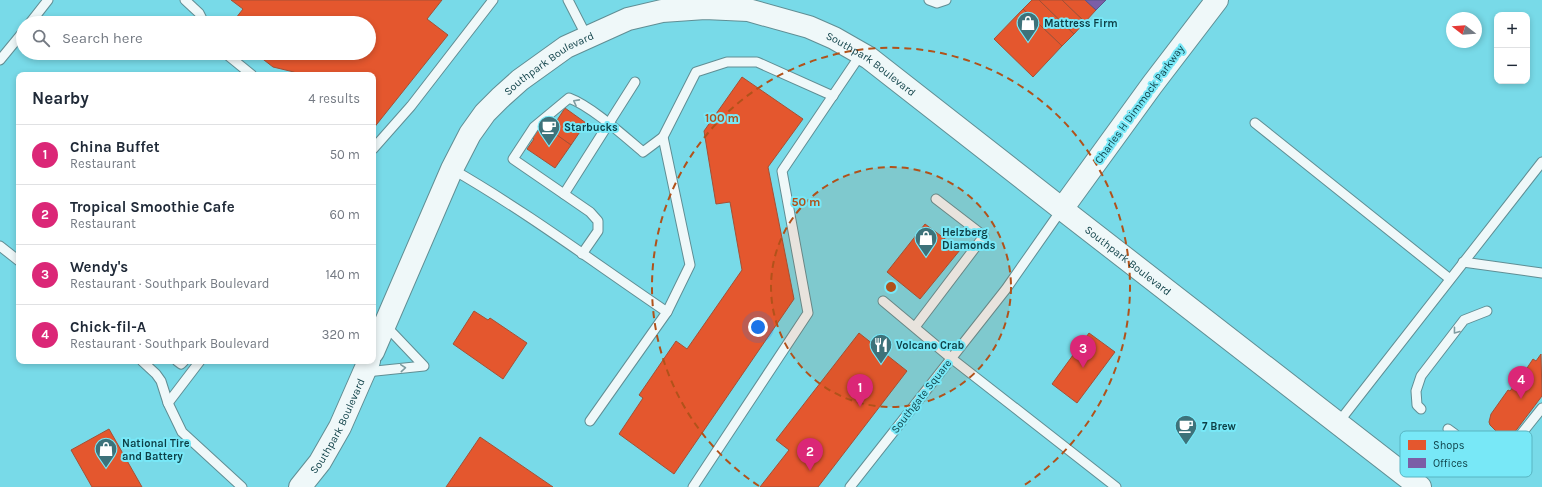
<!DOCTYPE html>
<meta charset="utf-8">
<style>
:root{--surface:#fff;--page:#f2f2f3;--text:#1f2937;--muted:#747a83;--line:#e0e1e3;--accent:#db2777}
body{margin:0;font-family:Karla,sans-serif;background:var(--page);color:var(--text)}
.controls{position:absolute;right:12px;top:12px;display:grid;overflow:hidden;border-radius:8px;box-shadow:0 2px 6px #0003}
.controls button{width:36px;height:36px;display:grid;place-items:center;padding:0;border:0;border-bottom:1px solid var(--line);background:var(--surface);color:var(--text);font:20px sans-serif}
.compass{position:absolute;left:1446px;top:12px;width:36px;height:36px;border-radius:50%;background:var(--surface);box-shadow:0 2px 6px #0003;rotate:287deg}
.you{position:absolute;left:758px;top:327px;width:14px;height:14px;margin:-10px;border:3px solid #fff;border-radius:50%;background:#1a73e8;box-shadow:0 0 0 6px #1a73e833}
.badge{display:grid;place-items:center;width:26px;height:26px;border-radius:50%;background:var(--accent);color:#fff;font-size:13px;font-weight:700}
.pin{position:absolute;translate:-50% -33px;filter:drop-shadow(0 1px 2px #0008)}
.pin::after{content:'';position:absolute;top:21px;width:14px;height:12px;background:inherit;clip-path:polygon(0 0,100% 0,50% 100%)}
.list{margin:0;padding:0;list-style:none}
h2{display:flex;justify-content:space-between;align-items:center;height:52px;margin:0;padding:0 16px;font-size:17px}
h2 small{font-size:13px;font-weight:400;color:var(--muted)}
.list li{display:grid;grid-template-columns:26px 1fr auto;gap:12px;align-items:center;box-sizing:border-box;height:60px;padding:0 16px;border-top:1px solid var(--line)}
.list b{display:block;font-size:15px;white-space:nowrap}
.list p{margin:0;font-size:13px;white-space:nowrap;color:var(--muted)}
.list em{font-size:13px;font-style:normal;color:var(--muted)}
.icon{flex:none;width:22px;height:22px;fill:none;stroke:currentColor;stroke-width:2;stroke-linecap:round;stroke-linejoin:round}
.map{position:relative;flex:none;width:1542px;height:487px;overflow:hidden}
.search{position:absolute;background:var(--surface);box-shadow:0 2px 6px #0003;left:16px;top:16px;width:360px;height:44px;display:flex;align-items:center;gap:10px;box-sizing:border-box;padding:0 14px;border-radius:22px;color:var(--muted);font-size:15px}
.panel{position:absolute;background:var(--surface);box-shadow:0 2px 6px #0003;left:16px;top:72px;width:360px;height:292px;border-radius:8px}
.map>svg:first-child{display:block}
</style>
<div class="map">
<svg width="1542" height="487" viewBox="0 0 1542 487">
<rect width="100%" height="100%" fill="#95d2da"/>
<path fill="#78dae8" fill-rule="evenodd" d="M 0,0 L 1542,0 L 1542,487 L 0,487 ZM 1497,15 L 1527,15 L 1527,81 L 1497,81 ZM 1452,18 L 1476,18 L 1476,42 L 1452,42 ZM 23,23 L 369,23 L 369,53 L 23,53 ZM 19,75 L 373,75 L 373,361 L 19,361 Z"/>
<g fill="#e4572e" stroke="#a45035">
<polygon points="231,0 442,0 427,19 448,35 373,129 373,75 298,75 294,72 273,67 255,53 369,53 369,23 232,23 243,9"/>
<polygon points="1032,0 1039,0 1074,34 1062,46 1023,9"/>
<polygon points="1039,0 1062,0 1085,22 1074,34"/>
<polygon points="1062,0 1085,0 1096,10 1085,22"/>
<polygon points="1023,9 1062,46 1033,77 994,39"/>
<polygon points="742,77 803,119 768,167 794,299 674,474 619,434 643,398 639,395 676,341 687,349 742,270 730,202 716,204 704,131"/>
<polygon points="565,108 586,123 571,145 550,131"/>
<polygon points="543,125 571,145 555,168 527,149 534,139 531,137 536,129 539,131"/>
<polygon points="925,224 960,250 920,299 887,272"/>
<polygon points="474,311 488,320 490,318 527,343 503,379 453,344"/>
<polygon points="859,333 907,371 818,487 760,487 789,450 776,440"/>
<polygon points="1089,333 1115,352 1077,403 1052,384"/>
<polygon points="1541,354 1542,396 1505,445 1496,438 1498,433 1490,425 1489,422 1491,414 1508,390 1510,391 1528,368 1527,368 1533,359 1536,361"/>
<polygon points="109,429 142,487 92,487 71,450"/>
<polygon points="480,437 553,487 446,487"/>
</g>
<polygon fill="#7b5ea7" stroke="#5a558a" points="1085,0 1106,0 1096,10"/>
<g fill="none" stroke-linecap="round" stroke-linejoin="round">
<g stroke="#608e94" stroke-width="11">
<g id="service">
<polyline points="185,0 199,13 204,23"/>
<polyline points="568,0 587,37"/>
<polyline points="929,0 937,3 946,0"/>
<polyline points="30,23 48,0"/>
<polyline points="225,53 252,75"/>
<polyline points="0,60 23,32"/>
<polyline points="1255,123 1450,279"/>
<polyline points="373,149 411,106 493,0"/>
<path d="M 452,169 C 527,212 596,264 667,312"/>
<polyline points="564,194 635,82"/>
<polyline points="0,246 19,261"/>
<path d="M 582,254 L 598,231 L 598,221 L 590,212 L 513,159 L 534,127 L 569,98 C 591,106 624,136 643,152 L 663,137"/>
<polyline points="1463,262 1542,273"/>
<polyline points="883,301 951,358 1116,487"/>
<polyline points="915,327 984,236 936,199"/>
<polyline points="142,361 156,374 161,381 168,403 182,432 242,487"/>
<polyline points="177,361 181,364 184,361"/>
<polyline points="366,372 424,366 385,325"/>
<polyline points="168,403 200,361"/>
<polyline points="1421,409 1417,405 1416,391 1421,376 1464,320 1487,311"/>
<polyline points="590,421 667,312 690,265 663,137 696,72 727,62 757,62 833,96"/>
<polyline points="1338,423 1542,162"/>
<path d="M 1448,429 C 1451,431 1455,434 1458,437 C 1469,447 1480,471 1498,463 L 1542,408"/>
<polyline points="693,487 808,313 782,171 861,54"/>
<polyline points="850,487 1006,289 1062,209"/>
</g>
</g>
<g stroke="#608e94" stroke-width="24">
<g id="tertiary">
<path id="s1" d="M 373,352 L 452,169 L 470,134 L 485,113 L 500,98 L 520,80 L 566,47 L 628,19 L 662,11 L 705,8 L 748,10 L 809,27 L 834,38 L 869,58 L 1062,209"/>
<path id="s2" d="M 300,487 L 320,462 L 340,427 L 369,361"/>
</g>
</g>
<g stroke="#608e94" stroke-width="24">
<g id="secondary">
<path id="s3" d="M 1217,0 L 1152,85 L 1062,209 L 1420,487"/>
</g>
</g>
<use href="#service" stroke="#eff8f9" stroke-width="9"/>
<use href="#tertiary" stroke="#eff8f9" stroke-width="22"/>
<use href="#secondary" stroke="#eff8f9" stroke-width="22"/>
</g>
<defs><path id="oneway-chevron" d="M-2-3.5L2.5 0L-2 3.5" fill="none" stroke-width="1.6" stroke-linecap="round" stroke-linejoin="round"/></defs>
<g stroke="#7e9ca0">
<use href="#oneway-chevron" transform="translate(576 102) rotate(-152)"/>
<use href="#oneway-chevron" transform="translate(1456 331) rotate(128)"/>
<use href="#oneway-chevron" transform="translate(403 368) rotate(-5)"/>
</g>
<circle cx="891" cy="287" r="120" fill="#b1521a" fill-opacity=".12"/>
<g fill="none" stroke="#b1521a" stroke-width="2" stroke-dasharray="7 5">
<circle cx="891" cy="287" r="120"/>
<path d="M759 486A239 239 0 1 1 1023 486"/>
</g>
<defs>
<g id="shop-pin" transform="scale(1.15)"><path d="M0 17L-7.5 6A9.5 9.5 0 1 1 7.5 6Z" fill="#3d727a" stroke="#78e8f7"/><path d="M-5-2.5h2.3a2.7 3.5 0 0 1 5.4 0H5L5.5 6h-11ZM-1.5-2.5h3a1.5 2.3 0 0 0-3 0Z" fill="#fff"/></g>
<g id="cafe-pin" transform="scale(1.15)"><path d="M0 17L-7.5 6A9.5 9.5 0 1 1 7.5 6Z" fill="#3d727a" stroke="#78e8f7"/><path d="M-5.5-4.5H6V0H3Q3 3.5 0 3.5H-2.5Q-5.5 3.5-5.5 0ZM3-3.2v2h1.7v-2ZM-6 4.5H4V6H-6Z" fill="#fff"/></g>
<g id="restaurant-pin" transform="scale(1.15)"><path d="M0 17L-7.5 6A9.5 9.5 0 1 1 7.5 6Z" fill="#3d727a" stroke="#78e8f7"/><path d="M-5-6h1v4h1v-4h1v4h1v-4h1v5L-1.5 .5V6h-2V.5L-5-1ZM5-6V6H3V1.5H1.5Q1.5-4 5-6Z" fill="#fff"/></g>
</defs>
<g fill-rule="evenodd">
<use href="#shop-pin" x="1028" y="23"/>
<use href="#cafe-pin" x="549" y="127"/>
<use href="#shop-pin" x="926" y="238"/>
<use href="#restaurant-pin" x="881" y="345"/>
<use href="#cafe-pin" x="1186" y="426"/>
<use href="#shop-pin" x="106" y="449"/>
</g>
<g text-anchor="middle" stroke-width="4" stroke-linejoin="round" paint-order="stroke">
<g font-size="11" font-weight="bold" fill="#0d3f46" stroke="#78e8f7" text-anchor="start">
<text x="1044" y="27">Mattress Firm</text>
<text x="564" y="131">Starbucks</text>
<text x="942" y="236">Helzberg<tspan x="942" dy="13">Diamonds</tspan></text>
<text x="896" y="349">Volcano Crab</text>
<text x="1202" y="430">7 Brew</text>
<text x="122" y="447">National Tire<tspan x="122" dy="13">and Battery</tspan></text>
</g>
<g font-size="11" fill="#0d3f46" stroke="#78e8f7">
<text dy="4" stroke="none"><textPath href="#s1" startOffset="694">Southpark Boulevard</textPath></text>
<text dy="4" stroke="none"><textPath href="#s1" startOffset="346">Southpark Boulevard</textPath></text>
<text transform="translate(1139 104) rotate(-54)" y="4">Charles H Dimmock Parkway</text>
<text dy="4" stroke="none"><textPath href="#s3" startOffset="344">Southpark Boulevard</textPath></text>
<text transform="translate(921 396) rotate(-52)" y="4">Southgate Square</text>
<text dy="4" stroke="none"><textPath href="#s2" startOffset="72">Southpark Boulevard</textPath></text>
</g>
</g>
<rect x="1400" y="431" width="132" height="46" rx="6" fill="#78e8f7" stroke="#58b5c2" stroke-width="1"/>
<rect x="1408" y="440" width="18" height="10" fill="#e4572e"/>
<rect x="1408" y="458" width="18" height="10" fill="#7b5ea7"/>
<g font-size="11" fill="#0d3f46">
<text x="1433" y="449">Shops</text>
<text x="1433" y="467">Offices</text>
</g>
<circle cx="891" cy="287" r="6" fill="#b1521a" stroke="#78e8f7" stroke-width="2"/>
<g font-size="12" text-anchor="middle" font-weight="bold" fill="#b1521a" stroke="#78e8f7" stroke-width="4" stroke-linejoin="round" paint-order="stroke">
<text x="722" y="122">100 m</text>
<text x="806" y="206">50 m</text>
</g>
</svg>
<div class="controls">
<button>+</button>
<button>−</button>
</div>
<svg class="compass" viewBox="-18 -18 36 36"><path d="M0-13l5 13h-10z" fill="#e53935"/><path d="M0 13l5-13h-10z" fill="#747a83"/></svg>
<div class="you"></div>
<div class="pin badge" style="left:860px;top:407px">1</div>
<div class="pin badge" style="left:810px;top:471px">2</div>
<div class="pin badge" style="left:1083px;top:368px">3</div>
<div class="pin badge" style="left:1521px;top:399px">4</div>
<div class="search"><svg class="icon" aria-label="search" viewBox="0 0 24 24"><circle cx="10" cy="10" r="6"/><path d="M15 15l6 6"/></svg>Search here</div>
<section class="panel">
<h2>Nearby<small>4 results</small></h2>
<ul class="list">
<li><span class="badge">1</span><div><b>China Buffet</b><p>Restaurant</p></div><em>50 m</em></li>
<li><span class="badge">2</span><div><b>Tropical Smoothie Cafe</b><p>Restaurant</p></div><em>60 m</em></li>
<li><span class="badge">3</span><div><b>Wendy's</b><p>Restaurant · Southpark Boulevard</p></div><em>140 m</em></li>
<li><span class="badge">4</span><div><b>Chick-fil-A</b><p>Restaurant · Southpark Boulevard</p></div><em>320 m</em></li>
</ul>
</section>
</div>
